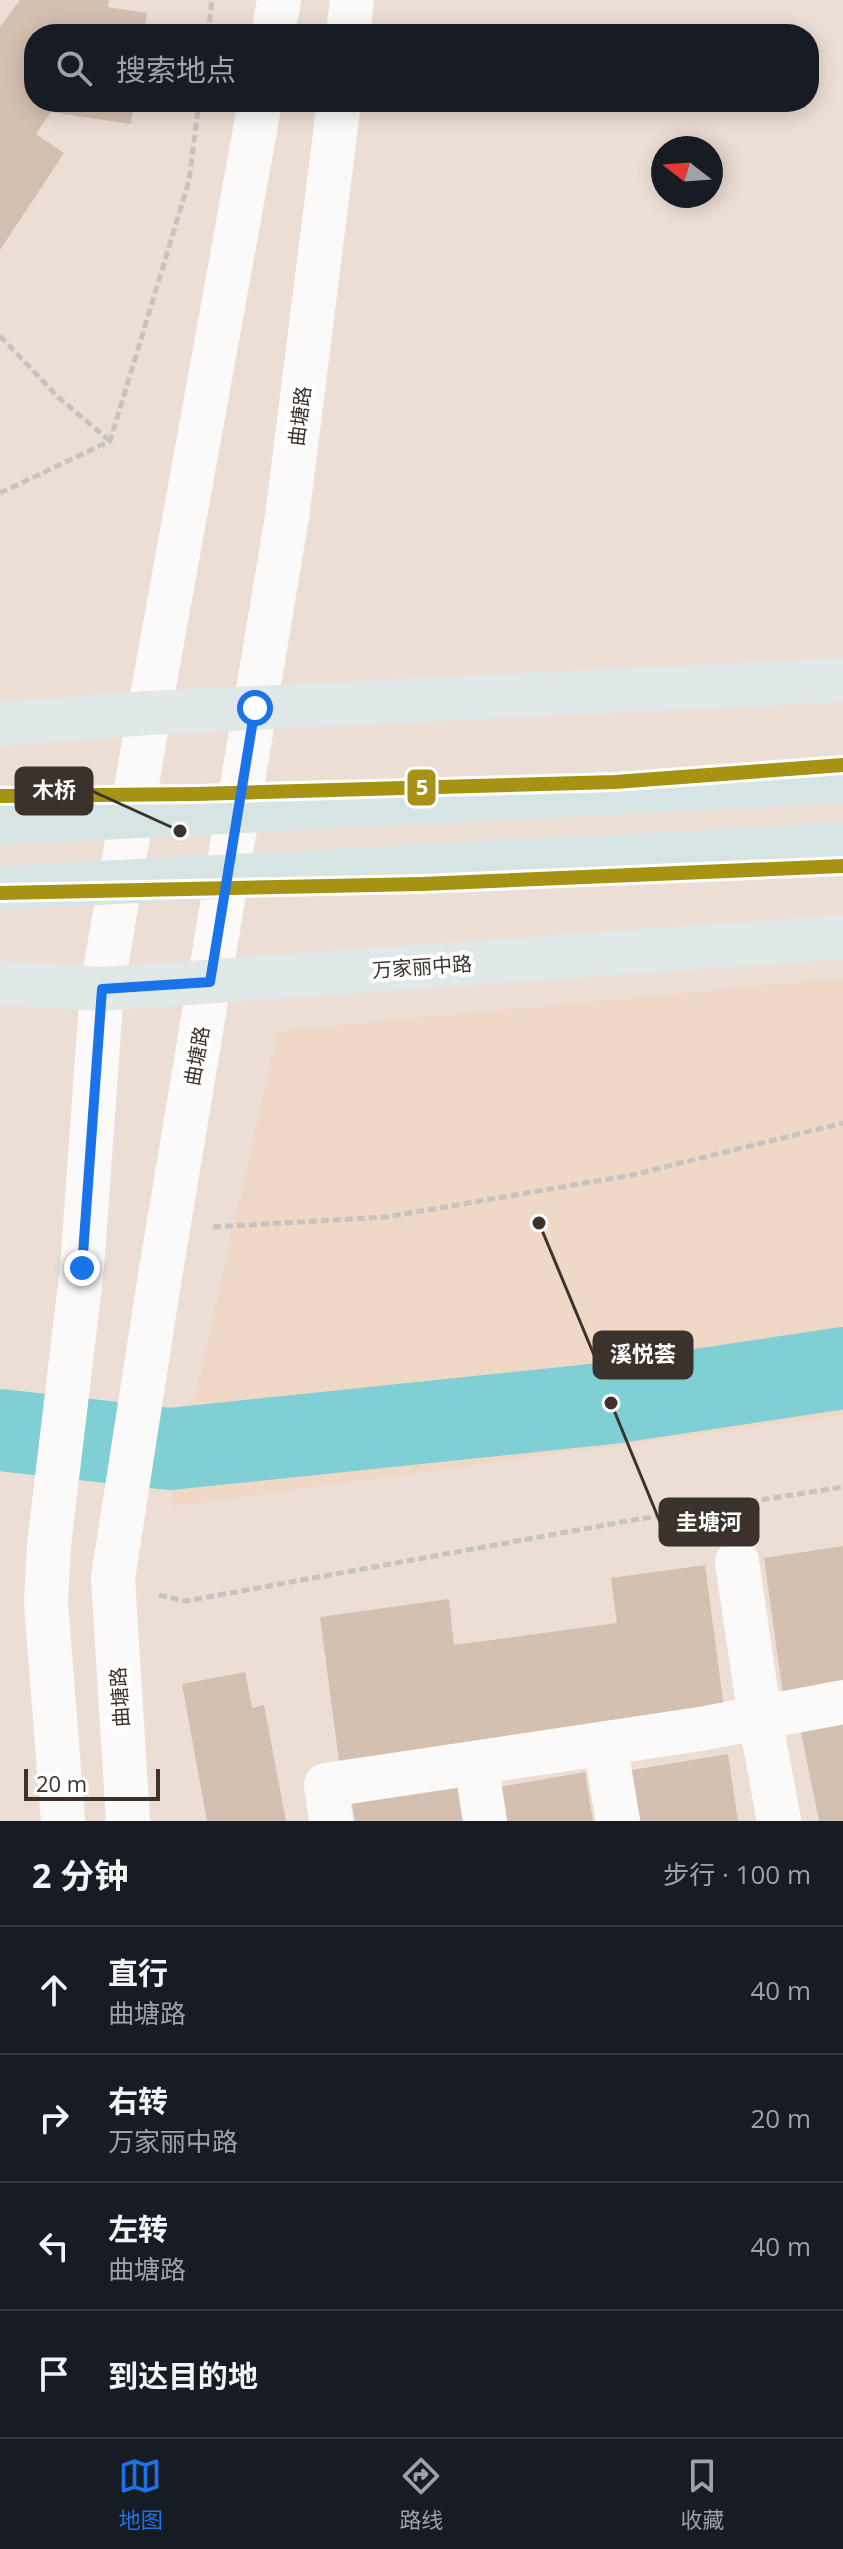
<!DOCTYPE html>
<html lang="zh">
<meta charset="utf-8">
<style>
:root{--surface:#171b24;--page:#242831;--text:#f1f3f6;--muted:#9ea1a6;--line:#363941;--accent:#1a73e8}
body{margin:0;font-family:"Open Sans","Noto Sans SC",sans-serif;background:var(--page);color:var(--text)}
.compass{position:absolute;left:651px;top:136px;width:72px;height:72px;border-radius:50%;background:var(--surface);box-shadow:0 4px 20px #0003;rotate:287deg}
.scale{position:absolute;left:24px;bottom:20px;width:136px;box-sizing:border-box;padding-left:8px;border:4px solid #3b322b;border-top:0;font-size:22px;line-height:28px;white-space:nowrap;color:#3b322b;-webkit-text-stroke:6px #fff;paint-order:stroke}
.stop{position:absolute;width:24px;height:24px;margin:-18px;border:6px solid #1a73e8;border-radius:50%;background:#fff}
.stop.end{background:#1a73e8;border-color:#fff;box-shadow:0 2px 8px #0008}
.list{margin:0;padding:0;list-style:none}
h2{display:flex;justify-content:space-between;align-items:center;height:104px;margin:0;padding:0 32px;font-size:34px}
h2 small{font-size:26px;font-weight:400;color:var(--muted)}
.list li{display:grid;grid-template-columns:52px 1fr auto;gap:24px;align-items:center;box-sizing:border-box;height:128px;padding:0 32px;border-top:2px solid var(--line)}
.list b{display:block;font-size:30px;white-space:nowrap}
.list p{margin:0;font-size:26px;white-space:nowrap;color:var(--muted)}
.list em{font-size:26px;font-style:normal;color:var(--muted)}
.icon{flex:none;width:44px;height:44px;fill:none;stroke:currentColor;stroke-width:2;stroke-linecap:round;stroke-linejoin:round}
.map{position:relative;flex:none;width:843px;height:1821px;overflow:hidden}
.search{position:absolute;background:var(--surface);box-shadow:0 4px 20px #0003;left:24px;right:24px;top:24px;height:88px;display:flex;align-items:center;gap:20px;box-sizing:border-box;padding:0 28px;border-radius:32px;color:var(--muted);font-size:30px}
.sheet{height:616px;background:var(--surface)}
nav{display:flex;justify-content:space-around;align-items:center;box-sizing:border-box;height:112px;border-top:2px solid var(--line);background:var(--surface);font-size:22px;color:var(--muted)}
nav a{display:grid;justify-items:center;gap:4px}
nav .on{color:var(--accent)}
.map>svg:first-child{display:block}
</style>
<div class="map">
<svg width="843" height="1821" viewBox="0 0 843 1821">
<rect width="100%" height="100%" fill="#ecded4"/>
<polygon fill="#f0d8c7" points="843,978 843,1415 170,1507 278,1031"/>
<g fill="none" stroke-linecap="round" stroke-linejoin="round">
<polyline stroke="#80cfd4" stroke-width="82" points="0,1430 170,1449 611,1403 843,1368"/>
</g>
<g fill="#d4c0b1">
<polygon points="20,0 109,0 108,7 147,13 144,34 34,34 34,102 134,102 131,124 51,112 36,134 64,153 0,250 0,27"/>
<polygon points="843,1546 843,1686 783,1695 764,1558"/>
<polygon points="705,1565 724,1708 339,1761 320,1617 449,1599 454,1645 617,1623 611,1578"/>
<polygon points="245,1672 252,1708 264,1705 286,1821 207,1821 182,1684"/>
<polygon points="843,1718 843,1821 819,1821 800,1727"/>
<polygon points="728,1754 738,1821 640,1821 632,1770"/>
<polygon points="585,1772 593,1821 504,1821 499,1787"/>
<polygon points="463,1787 468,1821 355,1821 352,1804"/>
</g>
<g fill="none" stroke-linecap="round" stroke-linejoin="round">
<g stroke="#c9c3c0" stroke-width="5" stroke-dasharray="8 4" stroke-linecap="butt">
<polyline points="208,34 212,0"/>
<polyline points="0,336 58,397 110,441"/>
<polyline points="0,493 110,441 189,181 199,102"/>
<polyline points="213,1227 386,1217 632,1175 843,1123"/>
<polyline points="159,1595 186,1601 633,1520 843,1487"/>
</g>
<g stroke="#fcfaf9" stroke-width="44">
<polyline points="737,1562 760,1718 779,1821"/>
<polyline points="605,1744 618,1821"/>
<polyline points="476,1763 485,1821"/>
<polyline points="331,1821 326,1785 700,1729 843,1702"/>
</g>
<g stroke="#fcfaf9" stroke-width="44">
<polyline points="273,34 279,0"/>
<polyline points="348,34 352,0"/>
<polyline points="63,1821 46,1603 49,1545 82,1268 102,989 149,713 260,102"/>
<polyline points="128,1821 113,1578 160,1276 287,517 339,102"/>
</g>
<g stroke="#e0e9e8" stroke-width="44">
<polyline points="0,724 149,713 843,680"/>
<polyline points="0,983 102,989 843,937"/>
</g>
<g stroke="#d6e4e3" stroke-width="44">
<polyline points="0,823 843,781"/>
<polyline points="0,888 843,845"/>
</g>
<g stroke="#fff" stroke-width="20">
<g id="metro-1">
<polyline points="0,796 197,794 615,782 843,765"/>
<polyline points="0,893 422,884 843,866"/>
</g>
</g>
<use href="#metro-1" stroke="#a79313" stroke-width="14"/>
</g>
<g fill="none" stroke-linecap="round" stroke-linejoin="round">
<polyline stroke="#1a73e8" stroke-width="10" points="82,1268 102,989 210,982 255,708"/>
</g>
<g text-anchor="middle" stroke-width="8" stroke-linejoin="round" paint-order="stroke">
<g font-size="20" fill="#3b322b" stroke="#fff">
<text transform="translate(300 416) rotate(-83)" y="7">曲塘路</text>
<text transform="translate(422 967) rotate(-4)" y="7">万家丽中路</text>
<text transform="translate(197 1056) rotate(-80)" y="7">曲塘路</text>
<text transform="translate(120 1697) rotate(-94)" y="7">曲塘路</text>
</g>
</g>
<path fill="none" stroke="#3b322b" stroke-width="3" d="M180 831L92 791M539 1223L594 1355M611 1403L660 1522"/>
<g fill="#3b322b" stroke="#fff" stroke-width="3">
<circle cx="180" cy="831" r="8"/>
<circle cx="539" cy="1223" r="8"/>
<circle cx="611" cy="1403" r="8"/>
</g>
<g fill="#3b322b" stroke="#3b322b" stroke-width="3">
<rect x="16" y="768" width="76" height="46" rx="8"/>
<rect x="594" y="1332" width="98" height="46" rx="8"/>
<rect x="660" y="1499" width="98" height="46" rx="8"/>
</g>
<g font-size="22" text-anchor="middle" font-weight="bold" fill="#fff">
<text x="54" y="798">木桥</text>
<text x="643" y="1362">溪悦荟</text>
<text x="709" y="1530">圭塘河</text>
</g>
<rect stroke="#fff" stroke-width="3" x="406" y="768" width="31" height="39" rx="8" fill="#a79313"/>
<g font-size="22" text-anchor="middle" font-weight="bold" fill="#fff">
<text x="422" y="795">5</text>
</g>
</svg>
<svg class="compass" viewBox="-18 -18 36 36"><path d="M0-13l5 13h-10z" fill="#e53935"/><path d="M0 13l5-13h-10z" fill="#9ea1a6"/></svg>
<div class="scale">20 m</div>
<div class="stop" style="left:255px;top:708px"></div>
<div class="stop end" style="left:82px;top:1268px"></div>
<div class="search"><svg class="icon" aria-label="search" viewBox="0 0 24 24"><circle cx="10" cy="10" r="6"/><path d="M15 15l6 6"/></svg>搜索地点</div>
</div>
<section class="sheet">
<h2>2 分钟<small>步行 · 100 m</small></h2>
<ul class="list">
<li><svg class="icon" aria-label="ahead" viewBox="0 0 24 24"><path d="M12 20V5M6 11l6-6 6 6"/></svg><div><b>直行</b><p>曲塘路</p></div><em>40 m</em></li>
<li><svg class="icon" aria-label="right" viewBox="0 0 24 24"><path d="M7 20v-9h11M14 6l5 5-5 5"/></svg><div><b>右转</b><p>万家丽中路</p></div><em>20 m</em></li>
<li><svg class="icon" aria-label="left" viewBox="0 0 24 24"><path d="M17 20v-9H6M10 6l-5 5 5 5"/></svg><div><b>左转</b><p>曲塘路</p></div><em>40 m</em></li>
<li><svg class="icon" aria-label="arrive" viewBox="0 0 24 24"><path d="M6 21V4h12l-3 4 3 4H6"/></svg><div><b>到达目的地</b></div></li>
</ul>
</section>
<nav>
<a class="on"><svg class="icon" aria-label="map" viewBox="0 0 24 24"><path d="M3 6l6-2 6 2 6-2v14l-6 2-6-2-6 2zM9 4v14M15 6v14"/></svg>地图</a>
<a><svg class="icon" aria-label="directions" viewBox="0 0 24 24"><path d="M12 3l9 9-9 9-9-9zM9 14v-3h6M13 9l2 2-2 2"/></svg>路线</a>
<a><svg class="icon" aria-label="saved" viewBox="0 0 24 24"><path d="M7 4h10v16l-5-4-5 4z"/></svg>收藏</a>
</nav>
